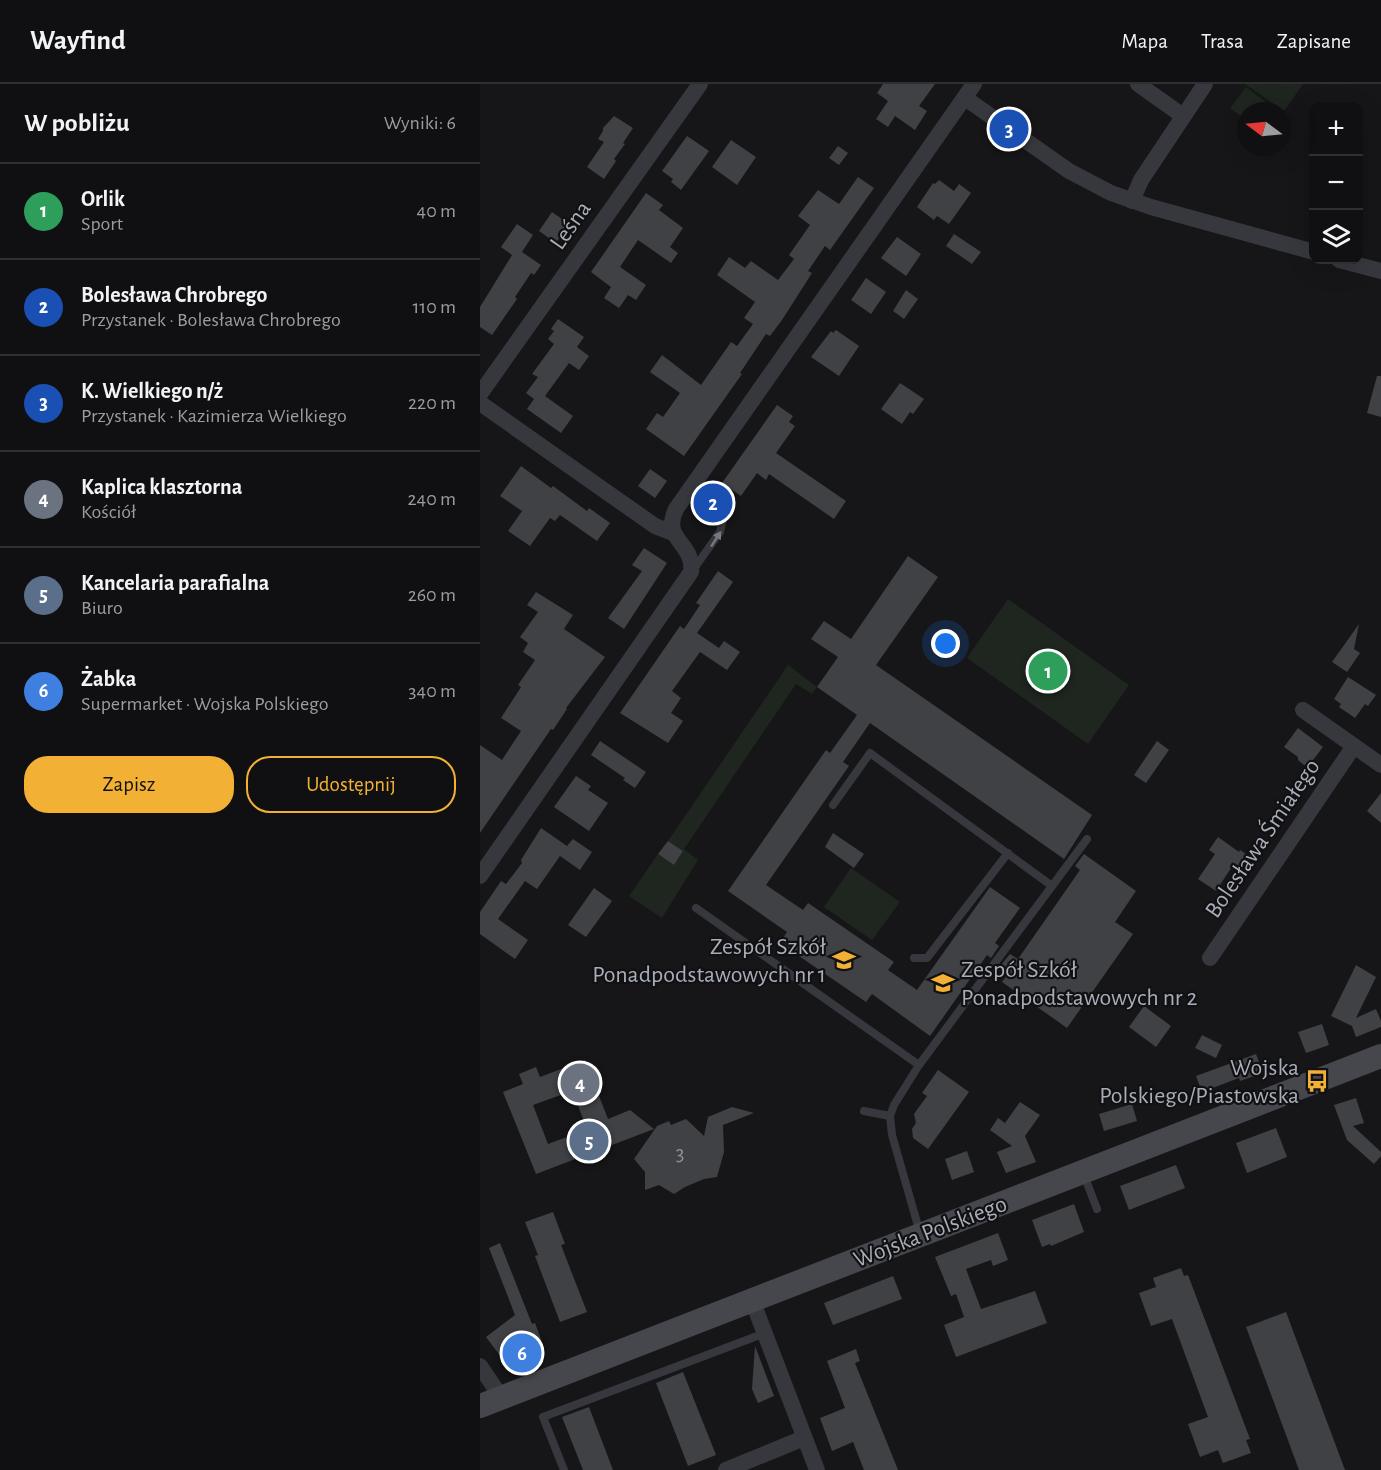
<!DOCTYPE html>
<html lang="pl">
<meta charset="utf-8">
<style>
:root{--surface:#101012;--page:#19191b;--text:#f1f3f6;--muted:#9c9d9f;--line:#303032;--accent:#f2b134}
body{margin:0;font-family:"Alegreya Sans",sans-serif;background:var(--page);color:var(--text)}
.controls{position:absolute;right:18px;top:18px;display:grid;overflow:hidden;border-radius:12px;box-shadow:0 6px 24px #0002}
.controls button{width:54px;height:54px;display:grid;place-items:center;padding:0;border:0;border-bottom:2px solid var(--line);background:var(--surface);color:var(--text);font:30px sans-serif}
.compass{position:absolute;left:757px;top:18px;width:54px;height:54px;border-radius:50%;background:var(--surface);box-shadow:0 6px 24px #0002;rotate:286deg}
.you{position:absolute;left:466px;top:560px;width:21px;height:21px;margin:-15px;border:4px solid #fff;border-radius:50%;background:#1a73e8;box-shadow:0 0 0 9px #1a73e833}
.badge{display:grid;place-items:center;width:39px;height:39px;border-radius:50%;background:var(--accent);color:#fff;font-size:20px;font-weight:700}
.pin{position:absolute;translate:-50% -50%;border:3px solid #fff;box-shadow:0 2px 6px #0006}
.list{margin:0;padding:0;list-style:none}
h2{display:flex;justify-content:space-between;align-items:center;height:78px;margin:0;padding:0 24px;font-size:26px}
h2 small{font-size:20px;font-weight:400;color:var(--muted)}
.list li{display:grid;grid-template-columns:39px 1fr auto;gap:18px;align-items:center;box-sizing:border-box;height:96px;padding:0 24px;border-top:2px solid var(--line)}
.list b{display:block;font-size:22px;white-space:nowrap}
.list p{margin:0;font-size:20px;white-space:nowrap;color:var(--muted)}
.list em{font-size:20px;font-style:normal;color:var(--muted)}
.actions{display:flex;gap:12px;padding:18px 24px}
.actions a{flex:1;padding:14px 0;border:2px solid var(--accent);border-radius:24px;text-align:center;font-size:21px;color:var(--accent)}
.actions .main{background:var(--accent);color:#111}
.icon{flex:none;width:33px;height:33px;fill:none;stroke:currentColor;stroke-width:2;stroke-linecap:round;stroke-linejoin:round}
.map{position:relative;flex:none;width:901px;height:1386px;overflow:hidden}
header{display:flex;align-items:center;gap:36px;box-sizing:border-box;height:84px;padding:0 30px;background:var(--surface);border-bottom:2px solid var(--line)}
header strong{font-size:28px}
nav{display:flex;gap:33px;margin-inline-start:auto;font-size:21px}
main{display:flex}
aside{flex:1;background:var(--surface)}
.map>svg:first-child{display:block}
</style>
<header>
<strong>Wayfind</strong>
<nav><a>Mapa</a><a>Trasa</a><a>Zapisane</a></nav>
</header>
<main>
<aside>
<h2>W pobliżu<small>Wyniki: 6</small></h2>
<ul class="list">
<li><span class="badge" style="background:#2e9e5b">1</span><div><b>Orlik</b><p>Sport</p></div><em>40 m</em></li>
<li><span class="badge" style="background:#1a4fb4">2</span><div><b>Bolesława Chrobrego</b><p>Przystanek · Bolesława Chrobrego</p></div><em>110 m</em></li>
<li><span class="badge" style="background:#1a4fb4">3</span><div><b>K. Wielkiego n/ż</b><p>Przystanek · Kazimierza Wielkiego</p></div><em>220 m</em></li>
<li><span class="badge" style="background:#6b7280">4</span><div><b>Kaplica klasztorna</b><p>Kościół</p></div><em>240 m</em></li>
<li><span class="badge" style="background:#5c6f8a">5</span><div><b>Kancelaria parafialna</b><p>Biuro</p></div><em>260 m</em></li>
<li><span class="badge" style="background:#3f7fe0">6</span><div><b>Żabka</b><p>Supermarket · Wojska Polskiego</p></div><em>340 m</em></li>
</ul>
<div class="actions"><a class="main">Zapisz</a><a>Udostępnij</a></div>
</aside>
<div class="map">
<svg width="901" height="1386" viewBox="0 0 901 1386">
<rect width="100%" height="100%" fill="#161618"/>
<g fill="#1e261f">
<polygon points="765,0 823,0 804,27"/>
<polygon points="766,3 798,27 766,27 766,36 750,24"/>
<polygon points="528,515 649,601 608,660 487,574"/>
<polygon points="308,581 337,603 332,610 316,600 204,765 218,776 182,834 149,812 178,770 194,781 203,767 188,757"/>
<polygon points="371,784 420,818 392,856 344,823"/>
</g>
<g fill="#404145" fill-rule="evenodd">
<polygon points="403,0 455,0 439,22 447,27 435,46 415,32 408,43 396,35 408,17 397,9"/>
<polygon points="134,32 153,44 143,59 145,60 134,75 136,77 124,95 107,83 124,58 118,55 123,47 123,44"/>
<polygon points="207,52 229,67 201,106 191,98 193,95 182,87"/>
<polygon points="251,56 276,73 257,101 232,83"/>
<polygon points="358,62 368,69 359,81 349,74"/>
<polygon points="378,93 394,104 350,166 345,162 328,187 332,189 302,236 290,252 286,250 260,289 262,290 204,372 166,345 177,329 183,333 200,309 170,288 182,271 221,301 251,258 257,262 273,240 264,234 275,218 237,191 249,173 265,184 271,177 298,196 314,175 309,171 330,141 318,132 338,106 359,120"/>
<polygon points="459,96 474,107 479,100 491,109 469,140 457,132 454,136 437,123 453,99 455,100"/>
<polygon points="166,109 183,121 179,126 203,144 190,163 198,169 191,179 158,156 140,183 166,201 156,216 148,211 139,224 124,214 131,203 111,188"/>
<polygon points="72,128 89,140 76,159 59,147"/>
<polygon points="37,140 53,151 42,168 61,181 54,191 51,189 35,213 37,215 12,251 0,243 0,223 32,171 21,163"/>
<polygon points="474,150 501,168 492,180 466,162"/>
<polygon points="417,153 441,170 426,192 401,174"/>
<polygon points="386,194 406,208 391,230 371,216"/>
<polygon points="426,206 438,215 424,235 413,227"/>
<polygon points="78,235 104,253 97,263 109,272 99,286 89,279 65,312 93,332 81,349 47,325 54,315 46,309 58,293 52,290 74,260 68,255 74,247 71,245"/>
<polygon points="356,246 379,262 359,292 331,273 351,247 353,249"/>
<polygon points="897,292 901,292 901,333 887,329"/>
<polygon points="420,299 444,315 433,330 430,328 422,340 401,325"/>
<polygon points="297,321 313,332 309,338 315,342 296,369 366,417 354,435 289,390 286,396 277,389 261,412 242,399"/>
<polygon points="41,382 71,404 73,402 107,427 109,424 130,439 117,457 80,431 75,437 70,434 50,462 28,447 42,427 20,412"/>
<polygon points="170,385 187,397 175,414 158,402"/>
<polygon points="164,464 187,479 144,545 128,534 162,487 152,481"/>
<polygon points="428,472 458,493 396,581 612,731 584,775 390,639 363,678 369,682 286,801 323,826 328,819 414,878 408,886 437,906 510,803 540,824 515,859 519,862 511,874 507,871 450,952 392,910 386,918 300,859 307,848 248,807 346,666 350,669 377,631 337,603 358,573 331,555 344,537 371,555"/>
<polygon points="238,487 253,498 217,549 239,564 244,557 260,568 247,586 220,568 192,607 201,614 191,629 203,637 188,659 140,629 200,542 204,545 220,521 216,519"/>
<polygon points="56,508 93,531 84,545 125,573 86,624 87,625 73,646 71,645 0,749 0,661 22,676 41,647 21,634 41,603 38,601 55,576 43,568 48,559 40,553 58,528 47,521"/>
<polygon points="879,540 874,565 880,569 867,588 852,578"/>
<polygon points="868,593 896,611 888,622 885,620 875,634 859,623 861,620 854,615"/>
<polygon points="818,644 843,663 830,680 824,681 818,676 818,673 804,663"/>
<polygon points="120,657 166,688 155,704 143,696 145,694 111,671"/>
<polygon points="677,657 689,666 666,699 654,691"/>
<polygon points="96,692 111,702 108,706 128,719 109,747 74,723"/>
<polygon points="901,709 901,739 887,727"/>
<polygon points="61,744 87,762 93,755 112,768 100,786 80,772 57,805 45,797 18,835 48,856 35,875 0,850 0,828 21,797 26,800 42,779 41,776"/>
<polygon points="353,749 384,770 374,784 345,763"/>
<polygon points="738,753 759,768 760,766 772,774 763,788 753,781 736,807 718,795 735,770 729,766"/>
<polygon points="188,757 203,767 194,781 178,770"/>
<polygon points="604,770 656,807 635,838 653,850 587,944 522,898 530,887 521,881 530,870 538,875 600,786 595,782"/>
<polygon points="114,804 132,817 106,853 88,841"/>
<polygon points="876,881 896,893 876,934 896,925 901,937 901,943 876,953 872,942 851,932"/>
<polygon points="664,922 691,942 676,963 649,943"/>
<polygon points="842,940 849,961 826,969 818,948"/>
<polygon points="722,951 742,961 736,974 715,964"/>
<polygon points="776,970 783,989 760,997 759,994 722,1008 716,992"/>
<path d="M 105,976 L 128,1035 L 150,1026 L 174,1045 L 56,1090 L 23,1008 L 43,1000 L 39,990 L 56,983 L 60,993 ZM 92,1007 L 104,1037 L 95,1041 L 98,1049 L 68,1060 L 53,1021 Z"/>
<polygon points="458,986 489,1008 448,1065 433,1054 432,1045 436,1039 434,1030 447,1012 442,1009"/>
<polygon points="876,1014 884,1039 873,1042 901,1068 901,1072 894,1080 867,1056 854,1021"/>
<polygon points="540,1018 560,1031 545,1052 556,1078 526,1089 517,1068 532,1062 510,1046 518,1034 525,1039"/>
<polygon points="652,1020 657,1037 624,1047 619,1030"/>
<polygon points="252,1023 274,1029 243,1041 244,1068 237,1093 224,1095 205,1103 194,1110 179,1101 165,1106 165,1088 154,1075 177,1042 189,1037 191,1041 206,1035 224,1052 228,1033"/>
<polygon points="796,1044 807,1073 767,1089 756,1059"/>
<polygon points="487,1067 494,1088 472,1096 465,1075"/>
<polygon points="696,1081 705,1104 649,1126 640,1102"/>
<polygon points="594,1120 604,1148 571,1162 570,1160 562,1163 552,1136"/>
<polygon points="73,1128 85,1160 81,1161 107,1228 80,1238 55,1172 58,1171 45,1138"/>
<polygon points="518,1149 528,1176 513,1182 511,1176 486,1185 501,1225 555,1207 567,1239 476,1273 464,1241 484,1233 476,1210 471,1212 455,1173"/>
<polygon points="20,1159 52,1240 55,1239 64,1264 28,1278 24,1277 6,1253 35,1231 9,1164"/>
<polygon points="701,1184 704,1192 708,1191 770,1355 766,1356 771,1369 743,1379 738,1366 720,1373 708,1340 728,1333 692,1235 671,1242 659,1209 676,1203 673,1194"/>
<polygon points="413,1192 422,1215 353,1241 344,1219"/>
<polygon points="806,1228 865,1386 819,1386 766,1243"/>
<polygon points="275,1262 294,1312 278,1319 272,1305"/>
<polygon points="376,1265 380,1277 375,1279 418,1386 384,1386 373,1358 352,1367 340,1334 365,1324 347,1277"/>
<polygon points="203,1288 236,1371 208,1382 176,1299"/>
<polygon points="109,1323 133,1386 103,1386 82,1333"/>
</g>
<g fill="none" stroke-linecap="round" stroke-linejoin="round">
<g stroke="#37383d" stroke-width="8">
<polyline points="210,404 240,425 244,431 240,448 213,486"/>
<polyline points="353,721 390,669 572,802"/>
<polyline points="216,824 439,981"/>
<polyline points="434,874 447,874 528,769"/>
<polyline points="384,1027 410,1032"/>
<polyline points="604,1091 617,1125"/>
<polyline points="440,1149 412,1051 410,1032 414,1021 439,981 607,755"/>
<polyline points="84,1386 63,1333 285,1249"/>
</g>
<g stroke="#37383d" stroke-width="16">
<polyline points="658,0 703,32"/>
<polyline points="485,14 589,87 631,109 671,123 834,168"/>
<polyline points="652,117 661,96 725,0"/>
<polyline points="859,176 901,187"/>
<polyline points="0,310 220,0"/>
<polyline points="0,319 175,442 193,449"/>
<polyline points="823,626 901,681"/>
<path d="M 0,792 L 211,488 C 215,459 181,456 196,425 L 494,0"/>
<polyline points="730,874 874,662"/>
<polyline points="272,1216 337,1386"/>
<polyline points="0,1282 21,1313"/>
<polyline points="246,1386 324,1354"/>
</g>
<polyline stroke="#45474d" stroke-width="24" points="0,1322 901,972"/>
</g>
<defs><path id="oneway-solid" d="M-6-.8H1V-3.2L6.5 0L1 3.2V.8H-6Z" transform="scale(1.5)"/></defs>
<use fill="#757881" href="#oneway-solid" transform="translate(236 455) rotate(-57)"/>
<defs>
<g id="school-bare" transform="scale(1.8)"><path d="M0-5L7-2L0 1L-7-2ZM-4 1L0 2.5L4 1V4Q0 6-4 4Z" fill="#f2b134" stroke="#111113" stroke-width="2.5" paint-order="stroke"/></g>
<g id="bus-bare" transform="scale(1.8)"><path d="M-5-6H5V4H4V6H2V4H-2V6H-4V4H-5ZM-3.5-4V0h7V-4ZM-3.5 1.2v1.5H-2V1.2ZM2 1.2v1.5H3.5V1.2Z" fill="#f2b134" stroke="#111113" stroke-width="2.5" paint-order="stroke"/></g>
</defs>
<g fill-rule="evenodd">
<use href="#school-bare" x="364" y="876"/>
<use href="#school-bare" x="463" y="899"/>
<use href="#bus-bare" x="837" y="997"/>
</g>
<g text-anchor="middle" stroke-width="4.5" stroke-linejoin="round" paint-order="stroke">
<g font-size="21" fill="#8e929b">
<text x="200" y="1076">3</text>
</g>
<g font-size="24" fill="#a8adb8" stroke="#111113">
<text transform="translate(90 141) rotate(-55)" y="8">Leśna</text>
<text transform="translate(782 754) rotate(-56)" y="8">Bolesława Śmiałego</text>
<text transform="translate(450 1147) rotate(-21)" y="8">Wojska Polskiego</text>
</g>
<g font-size="24" fill="#a8adb8" stroke="#111113" text-anchor="end">
<text x="346" y="870">Zespół Szkół<tspan x="346" dy="28">Ponadpodstawowych nr 1</tspan></text>
<text x="481" y="893" text-anchor="start">Zespół Szkół<tspan x="481" dy="28">Ponadpodstawowych nr 2</tspan></text>
<text x="819" y="991">Wojska<tspan x="819" dy="28">Polskiego/Piastowska</tspan></text>
</g>
</g>
</svg>
<div class="controls">
<button>+</button>
<button>−</button>
<button><svg class="icon" aria-label="layers" viewBox="0 0 24 24"><path d="M12 4l9 5-9 5-9-5zM3 14l9 5 9-5"/></svg></button>
</div>
<svg class="compass" viewBox="-18 -18 36 36"><path d="M0-13l5 13h-10z" fill="#e53935"/><path d="M0 13l5-13h-10z" fill="#9c9d9f"/></svg>
<div class="you"></div>
<div class="pin badge" style="left:568px;top:587px;background:#2e9e5b">1</div>
<div class="pin badge" style="left:233px;top:419px;background:#1a4fb4">2</div>
<div class="pin badge" style="left:529px;top:45px;background:#1a4fb4">3</div>
<div class="pin badge" style="left:100px;top:999px;background:#6b7280">4</div>
<div class="pin badge" style="left:109px;top:1057px;background:#5c6f8a">5</div>
<div class="pin badge" style="left:42px;top:1269px;background:#3f7fe0">6</div>
</div>
</main>
